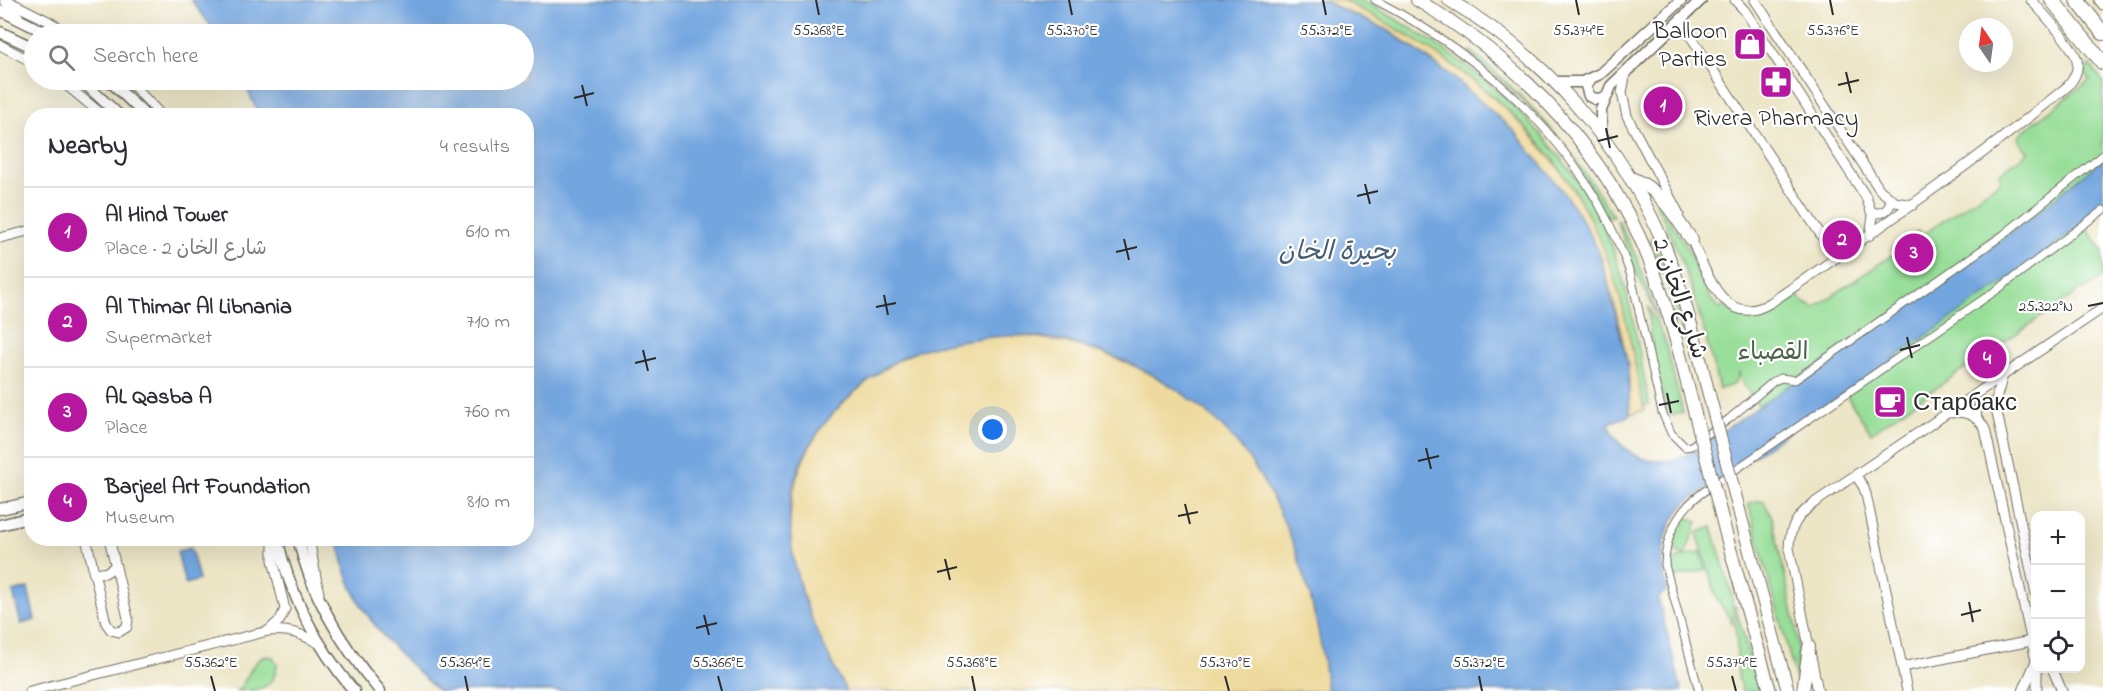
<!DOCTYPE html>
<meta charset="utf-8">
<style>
:root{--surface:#fff;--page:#f7f7f7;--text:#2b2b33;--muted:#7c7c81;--line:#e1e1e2;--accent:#b5179e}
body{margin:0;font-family:"Indie Flower","Playpen Sans Arabic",sans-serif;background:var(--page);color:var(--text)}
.controls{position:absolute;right:18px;bottom:18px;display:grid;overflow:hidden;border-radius:12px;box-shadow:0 6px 24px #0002}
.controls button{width:54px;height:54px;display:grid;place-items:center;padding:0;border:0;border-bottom:2px solid var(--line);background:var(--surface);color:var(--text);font:30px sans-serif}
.compass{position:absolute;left:1959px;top:18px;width:54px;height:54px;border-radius:50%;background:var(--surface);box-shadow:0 6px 24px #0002;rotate:347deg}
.you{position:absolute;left:993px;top:430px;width:21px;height:21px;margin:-15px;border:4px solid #fff;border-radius:50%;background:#1a73e8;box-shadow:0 0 0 9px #1a73e833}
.badge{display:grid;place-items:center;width:39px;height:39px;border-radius:50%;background:var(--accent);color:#fff;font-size:20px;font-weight:700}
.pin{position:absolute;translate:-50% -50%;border:3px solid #fff;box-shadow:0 2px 6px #0006}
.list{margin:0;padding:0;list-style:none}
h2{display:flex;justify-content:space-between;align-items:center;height:78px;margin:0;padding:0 24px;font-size:26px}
h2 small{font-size:20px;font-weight:400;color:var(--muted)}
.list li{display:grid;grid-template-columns:39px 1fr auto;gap:18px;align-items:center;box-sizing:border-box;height:90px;padding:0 24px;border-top:2px solid var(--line)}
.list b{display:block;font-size:22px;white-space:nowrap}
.list p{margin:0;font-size:20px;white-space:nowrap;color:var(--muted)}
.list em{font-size:20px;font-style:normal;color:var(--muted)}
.icon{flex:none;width:33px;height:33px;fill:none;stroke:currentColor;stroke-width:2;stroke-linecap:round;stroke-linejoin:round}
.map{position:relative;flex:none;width:2103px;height:691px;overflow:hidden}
.search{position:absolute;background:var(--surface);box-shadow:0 6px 24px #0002;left:24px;top:24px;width:510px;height:66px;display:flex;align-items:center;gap:15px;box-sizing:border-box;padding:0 21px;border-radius:33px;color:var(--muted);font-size:22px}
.panel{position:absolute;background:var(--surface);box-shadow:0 6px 24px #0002;left:24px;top:108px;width:510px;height:438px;border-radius:24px}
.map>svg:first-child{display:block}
</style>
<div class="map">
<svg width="2103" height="691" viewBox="0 0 2103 691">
<rect width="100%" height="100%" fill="#fff"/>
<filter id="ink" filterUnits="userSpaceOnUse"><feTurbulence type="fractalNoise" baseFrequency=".0167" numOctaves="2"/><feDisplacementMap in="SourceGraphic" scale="12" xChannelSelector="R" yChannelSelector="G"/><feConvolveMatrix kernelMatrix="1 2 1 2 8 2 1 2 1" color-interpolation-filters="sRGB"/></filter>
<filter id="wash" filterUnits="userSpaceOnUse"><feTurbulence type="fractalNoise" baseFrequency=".008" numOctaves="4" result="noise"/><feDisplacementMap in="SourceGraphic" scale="24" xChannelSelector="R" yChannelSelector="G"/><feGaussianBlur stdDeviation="1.35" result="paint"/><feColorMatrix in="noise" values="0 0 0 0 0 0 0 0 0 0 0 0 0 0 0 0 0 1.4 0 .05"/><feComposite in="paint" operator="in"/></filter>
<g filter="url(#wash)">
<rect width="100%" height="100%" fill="#ece5c6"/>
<g fill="#97de98" stroke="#618462" stroke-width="1.5">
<path d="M 1342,0 C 1348,0 1355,0 1360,0 C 1368,2 1377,9 1385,13 C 1403,23 1421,34 1439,46 C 1508,93 1575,159 1608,237 C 1630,290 1639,349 1649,404 L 1643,406 C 1633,348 1620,284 1596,231 C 1548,123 1445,50 1342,0 Z"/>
<path d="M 1471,51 C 1532,101 1572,149 1613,216 L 1608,218 C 1594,195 1580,170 1564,148 C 1538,112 1504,82 1469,54 Z"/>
<path d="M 2090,65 L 2103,81 L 2103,159 C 1997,252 1875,327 1759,407 L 1741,381 L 1739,373 C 1735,387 1733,385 1719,389 C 1703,324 1687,263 1656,204 L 1658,201 L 1686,246 L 1710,298 L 1720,310 L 1722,306 C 1731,309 1741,314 1751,314 C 1760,314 1767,311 1776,312 L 1798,296 L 1805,304 L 1806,303 L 1814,308 L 1895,253 L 1892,249 L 1918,231 L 1922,235 L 2001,181 L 2000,173 L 2028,152 L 2018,139 L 2022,132 L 2090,80 L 2084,71 Z"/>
<polygon points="1618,220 1637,259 1659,320 1631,261 1617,221"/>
<polygon points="2083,223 2103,251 2103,277 2084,290 2082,289 1998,346 2001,350 1974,368 1971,364 1871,433 1844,392"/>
<polygon points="1653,239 1671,284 1685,330 1681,331 1668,285 1649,240"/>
<path d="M 1648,306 L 1664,338 L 1683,413 L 1670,416 C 1655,382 1650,343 1648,306 Z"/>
<polygon points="1763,500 1772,517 1796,628 1798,647 1796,679 1748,503"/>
<polygon points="1683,516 1698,522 1685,555 1669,548"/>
<polygon points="1712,527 1732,594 1733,624 1717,599 1697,533"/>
<polygon points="1701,552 1706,570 1672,578 1668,561"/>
<polygon points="1735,605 1759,691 1742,691 1738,676"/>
<path d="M 265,656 L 273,657 L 277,664 C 275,689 258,691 237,691 C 249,680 249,663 265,656 Z"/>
</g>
<g fill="#eeda9e" stroke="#8c8264" stroke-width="1.5">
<path d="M 1321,0 L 1342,0 L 1346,2 C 1459,57 1564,139 1608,260 C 1626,308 1634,361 1644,410 L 1630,414 L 1628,365 L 1615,306 L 1599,252 L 1584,223 L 1567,197 L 1515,132 L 1451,75 L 1388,30 Z"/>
<path d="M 1005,335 C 1043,336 1077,344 1112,357 C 1158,374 1204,403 1236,441 C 1290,507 1320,607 1327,691 L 846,691 C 826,652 798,600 792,556 C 783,485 806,434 859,388 C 878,372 898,358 921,350 C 948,340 977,339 1005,335 Z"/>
</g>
<g fill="#73a6df" stroke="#4f6885" stroke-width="1.5">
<path d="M 191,0 L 825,0 L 828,2 L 829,0 L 1321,0 L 1387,30 L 1451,75 L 1515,132 L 1567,197 L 1584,223 L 1599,252 L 1607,280 L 1628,365 L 1630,414 L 1629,416 L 1609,423 C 1616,450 1646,466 1673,460 C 1688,457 1701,446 1714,437 L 1966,265 L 2023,224 L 2103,159 L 2103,207 L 2037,259 L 1686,503 C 1661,530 1659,555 1667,590 L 1658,598 L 1682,691 L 1327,691 C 1320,613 1294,524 1249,459 C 1202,391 1108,341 1026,336 C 1008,335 991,337 974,339 C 950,342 927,346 905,356 C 886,365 870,379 855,392 C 822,420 793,461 790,506 C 787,576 815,630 846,691 L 438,691 C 402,657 363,622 347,575 C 343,563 340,550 337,539 L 526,538 L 526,116 L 259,115 L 243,80 L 524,80 L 524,34 L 217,34 Z"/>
<polygon points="191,548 199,580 185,584 177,551"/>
<polygon points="28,588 35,620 21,624 13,592"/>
</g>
</g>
<g filter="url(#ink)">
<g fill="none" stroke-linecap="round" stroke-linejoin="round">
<g stroke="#6f6c61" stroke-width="9">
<g id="pedestrian">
<path d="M 1375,0 C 1490,59 1589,151 1631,276 L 1662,412 L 1671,433 L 1685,447 L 1691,446 L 1729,419 L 1774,381 L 1781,378 L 1795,380 L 2003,235 L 2103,155"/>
<path d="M 1699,691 L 1665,565 C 1665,536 1679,509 1703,492 L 2001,287 L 2103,210"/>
</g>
</g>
<g stroke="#6f6c61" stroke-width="11">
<g id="minor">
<polyline points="6,0 48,21 70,34"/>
<polyline points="1735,0 1745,11 1866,197 1873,217 1870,235"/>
<polyline points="1755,0 1880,190 1895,202 1913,205"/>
<polyline points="2099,0 2103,5"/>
<polyline points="1680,20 1836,258"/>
<polyline points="0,45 34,63"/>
<polyline points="1626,71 1622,93 1627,116 1679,214"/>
<polyline points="60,80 104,116"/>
<polyline points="128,80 162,116"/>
<path d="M 1872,212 C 1882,215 1890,210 1891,200"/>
<path d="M 1689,235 C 1705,266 1722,332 1770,303 C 1872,234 1972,164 2068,86 C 2075,78 2079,70 2077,60 C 2074,46 2042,12 2031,0"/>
<polyline points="0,238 32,230"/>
<polyline points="2003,375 1997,396 1996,408 2036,594"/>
<path d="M 1950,413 C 1965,410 1977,415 1985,429 L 2036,661"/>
<polyline points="1977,419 1976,412 1981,405 1989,403 1996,408"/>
<polyline points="1856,476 1863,486 1866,494 1907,691"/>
<polyline points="86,538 106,623 111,630 119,632 127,627 128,618 109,538"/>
<polyline points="309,538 319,594"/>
<polyline points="93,572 105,573 116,566"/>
<polyline points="268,631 280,620 285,609 273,560 273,538"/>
<polyline points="1902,667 2031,641"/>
<polyline points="2037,668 2037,691"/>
<polyline points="2052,668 2062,691"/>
<path d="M 30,691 L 268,631 C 289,629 302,634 320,644"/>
<path d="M 1818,691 L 1789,548 C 1789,528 1798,515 1814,503 L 2103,308"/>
<polyline points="2023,691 2036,661"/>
</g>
</g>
<g stroke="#6f6c61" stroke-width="13">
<g id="tertiary">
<polyline points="5,0 18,17"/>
<polyline points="0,10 48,34"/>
<polyline points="0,32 34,48"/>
<polyline points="81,80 120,116"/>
<polyline points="109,80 146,116"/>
<polyline points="1590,80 1586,86 1589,96 1595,99 1605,98"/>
<polyline points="1555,82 1582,82 1600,74 1681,0"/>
<polyline points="1601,137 1601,110 1611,86 1701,0"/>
<polyline points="0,509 32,502"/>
<polyline points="0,525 32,517"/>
<path d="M 277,538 C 290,595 317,647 354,691"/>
<path d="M 298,538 C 311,596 342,646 380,691"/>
</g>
</g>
<g stroke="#6f6c61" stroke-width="14">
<g id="secondary">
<path d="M 1417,0 C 1512,56 1591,135 1639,236 C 1661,284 1676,336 1688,387"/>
<path d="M 1449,0 C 1545,56 1623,145 1665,247 C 1683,291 1695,337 1706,383"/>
<path d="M 1629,177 C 1663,190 1671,213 1692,240"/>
<polyline points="1745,533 1788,691"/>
<polyline points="1727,538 1770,691"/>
<polyline points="1803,691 1809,647"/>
</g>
</g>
<g stroke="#6f6c61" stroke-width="16">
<g id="primary">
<polyline points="2052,0 2103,63"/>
<polyline points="2077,0 2103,33"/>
</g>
</g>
<use href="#pedestrian" stroke="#fff" stroke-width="7"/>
<use href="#minor" stroke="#fff" stroke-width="9"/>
<use href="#tertiary" stroke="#fff" stroke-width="10"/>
<use href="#secondary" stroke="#fff" stroke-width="12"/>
<use href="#primary" stroke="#fff" stroke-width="14"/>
<g stroke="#6f6c61" stroke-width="14" stroke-linecap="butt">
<g id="secondary-bridge">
<polyline points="1706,383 1745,533"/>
<polyline points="1688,387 1727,538"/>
</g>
</g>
<use href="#secondary-bridge" stroke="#fff" stroke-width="12"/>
</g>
</g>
<path fill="none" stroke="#2b2b2b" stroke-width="2" d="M 816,0 L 819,15M 1069,0 L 1072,15M 1323,0 L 1326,15M 1576,0 L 1579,15M 1830,0 L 1833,15M 1846,72 L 1851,93M 582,85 L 587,106M 1838,85 L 1859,80M 574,98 L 594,93M 1606,128 L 1610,148M 1598,141 L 1618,136M 1365,184 L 1370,204M 1357,196 L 1378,191M 1124,239 L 1129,260M 1116,252 L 1137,247M 884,295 L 888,315M 2088,306 L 2103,303M 876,307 L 896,303M 1907,337 L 1912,358M 643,350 L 648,371M 1900,350 L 1920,345M 635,363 L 656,358M 1667,393 L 1671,413M 1659,405 L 1679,401M 1426,448 L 1431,469M 1418,461 L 1439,456M 1185,504 L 1190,524M 1178,516 L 1198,512M 945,559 L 950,580M 937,572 L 957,567M 1969,602 L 1973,622M 704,615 L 709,635M 1961,615 L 1981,610M 696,628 L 717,623M 211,676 L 215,691M 465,676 L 468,691M 718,676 L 722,691M 972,676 L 975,691M 1225,676 L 1229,691M 1479,676 L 1482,691M 1732,676 L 1736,691"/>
<defs>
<g id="shop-square" transform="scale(1.725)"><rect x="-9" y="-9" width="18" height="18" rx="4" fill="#b5179e" stroke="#fff"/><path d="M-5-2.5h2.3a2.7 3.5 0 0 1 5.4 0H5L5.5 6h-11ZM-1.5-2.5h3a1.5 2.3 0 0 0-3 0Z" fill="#fff"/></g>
<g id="pharmacy-square" transform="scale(1.725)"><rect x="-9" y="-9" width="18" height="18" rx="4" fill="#b5179e" stroke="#fff"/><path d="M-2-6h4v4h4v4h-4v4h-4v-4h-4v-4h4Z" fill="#fff"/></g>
<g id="cafe-square" transform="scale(1.725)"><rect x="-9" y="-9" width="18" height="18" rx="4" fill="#b5179e" stroke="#fff"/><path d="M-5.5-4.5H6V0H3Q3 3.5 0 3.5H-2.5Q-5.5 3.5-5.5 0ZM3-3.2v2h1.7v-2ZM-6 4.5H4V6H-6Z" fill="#fff"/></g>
</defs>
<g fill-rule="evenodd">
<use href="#shop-square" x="1750" y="44"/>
<use href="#pharmacy-square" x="1776" y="82"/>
<use href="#cafe-square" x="1890" y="402"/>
</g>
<g text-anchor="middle" stroke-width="4.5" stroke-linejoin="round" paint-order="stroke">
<g font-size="24" fill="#2b2b2b" stroke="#fff" text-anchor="end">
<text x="1727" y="38">Balloon<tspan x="1727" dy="28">Parties</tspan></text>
<text x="1776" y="125" text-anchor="middle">Rivera Pharmacy</text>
<text x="1913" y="410" text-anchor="start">Старбакс</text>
</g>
<g font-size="24" fill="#2b2b2b" stroke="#fff">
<text transform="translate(1681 298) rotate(71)" y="8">شارع الخان 2</text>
</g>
<g font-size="24" fill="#4b614c" stroke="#fff">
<text x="1773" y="359">القصباء</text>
</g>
<g font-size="26" font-style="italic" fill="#485c73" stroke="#fff">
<text x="1337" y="259">بحيرة الخان</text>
</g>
</g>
<g font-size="15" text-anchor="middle" fill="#2b2b2b" stroke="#fff" stroke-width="4.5" stroke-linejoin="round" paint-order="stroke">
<text x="819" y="35">55.368°E</text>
<text x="1072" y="35">55.370°E</text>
<text x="1326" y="35">55.372°E</text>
<text x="1579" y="35">55.374°E</text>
<text x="1833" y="35">55.376°E</text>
<text x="2046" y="311">25.322°N</text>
<text x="211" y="667">55.362°E</text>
<text x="465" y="667">55.364°E</text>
<text x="718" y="667">55.366°E</text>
<text x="972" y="667">55.368°E</text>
<text x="1225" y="667">55.370°E</text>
<text x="1479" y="667">55.372°E</text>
<text x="1732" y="667">55.374°E</text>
</g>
</svg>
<div class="controls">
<button>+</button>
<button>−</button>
<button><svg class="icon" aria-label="locate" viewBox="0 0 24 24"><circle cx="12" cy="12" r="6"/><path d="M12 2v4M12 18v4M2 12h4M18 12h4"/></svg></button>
</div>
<svg class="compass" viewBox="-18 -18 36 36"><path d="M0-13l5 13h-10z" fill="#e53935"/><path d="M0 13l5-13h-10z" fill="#7c7c81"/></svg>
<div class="you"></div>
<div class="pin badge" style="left:1663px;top:106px">1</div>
<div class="pin badge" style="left:1842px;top:240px">2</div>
<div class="pin badge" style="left:1914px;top:253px">3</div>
<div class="pin badge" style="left:1987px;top:359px">4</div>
<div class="search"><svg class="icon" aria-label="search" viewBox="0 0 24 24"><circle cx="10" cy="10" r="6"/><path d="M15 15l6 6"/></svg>Search here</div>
<section class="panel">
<h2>Nearby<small>4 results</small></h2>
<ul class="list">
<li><span class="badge">1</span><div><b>Al Hind Tower</b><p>Place · شارع الخان 2</p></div><em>610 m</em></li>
<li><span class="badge">2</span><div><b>Al Thimar Al Libnania</b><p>Supermarket</p></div><em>710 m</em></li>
<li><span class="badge">3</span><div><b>AL Qasba A</b><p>Place</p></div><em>760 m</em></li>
<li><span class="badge">4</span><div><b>Barjeel Art Foundation</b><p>Museum</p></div><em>810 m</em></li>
</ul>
</section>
</div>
